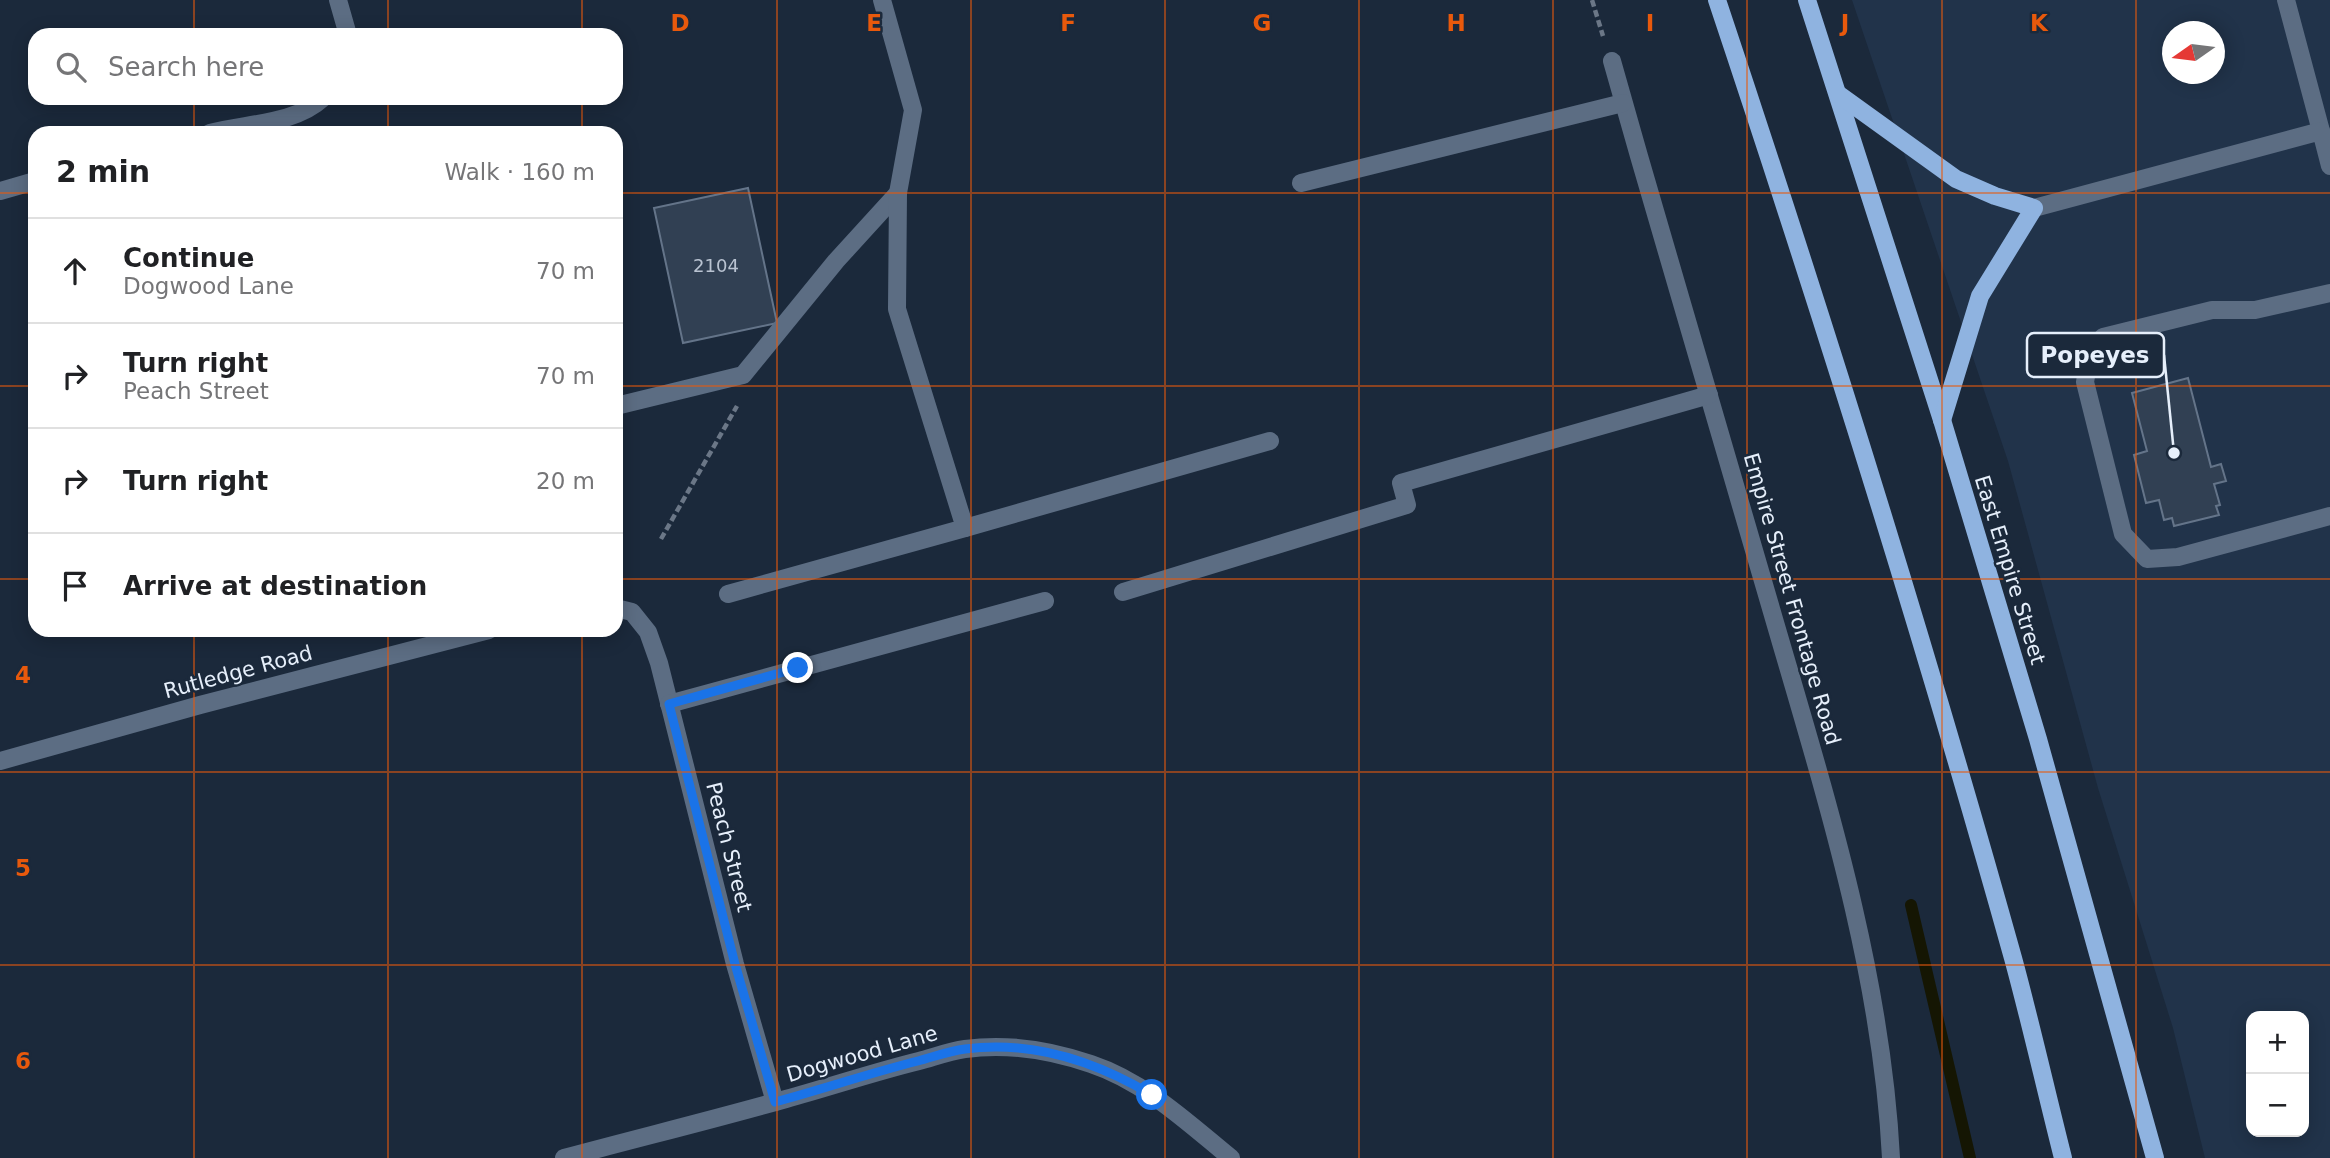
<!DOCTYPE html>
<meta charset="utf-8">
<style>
:root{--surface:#fff;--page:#f6f6f6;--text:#202124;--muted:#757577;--line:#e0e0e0}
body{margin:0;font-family:"DejaVu Sans",sans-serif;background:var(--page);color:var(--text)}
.controls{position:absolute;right:21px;bottom:21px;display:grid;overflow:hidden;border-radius:14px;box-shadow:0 4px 18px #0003}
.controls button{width:63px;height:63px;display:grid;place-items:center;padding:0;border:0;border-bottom:2px solid var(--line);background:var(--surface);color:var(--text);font:35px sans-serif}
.compass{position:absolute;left:2162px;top:21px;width:63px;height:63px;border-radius:50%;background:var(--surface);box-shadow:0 4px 18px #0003;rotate:256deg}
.stop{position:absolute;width:21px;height:21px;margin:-16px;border:5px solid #1a73e8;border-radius:50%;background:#fff}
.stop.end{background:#1a73e8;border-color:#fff;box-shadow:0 2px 7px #0008}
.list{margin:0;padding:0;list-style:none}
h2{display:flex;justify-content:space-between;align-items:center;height:91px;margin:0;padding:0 28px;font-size:30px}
h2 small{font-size:23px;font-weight:400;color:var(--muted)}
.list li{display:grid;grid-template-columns:46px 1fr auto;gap:21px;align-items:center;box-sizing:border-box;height:105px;padding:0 28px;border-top:2px solid var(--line)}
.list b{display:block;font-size:26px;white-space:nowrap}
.list p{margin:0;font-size:23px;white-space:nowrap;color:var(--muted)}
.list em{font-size:23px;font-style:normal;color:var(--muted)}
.icon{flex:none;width:38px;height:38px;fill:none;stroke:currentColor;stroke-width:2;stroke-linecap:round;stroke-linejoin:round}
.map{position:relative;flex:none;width:2330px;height:1158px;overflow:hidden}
.search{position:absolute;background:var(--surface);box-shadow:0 4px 18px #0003;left:28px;top:28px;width:595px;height:77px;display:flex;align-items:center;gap:18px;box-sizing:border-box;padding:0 24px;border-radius:21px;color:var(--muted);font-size:26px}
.panel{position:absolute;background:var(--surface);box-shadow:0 4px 18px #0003;left:28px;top:126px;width:595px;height:511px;border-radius:21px}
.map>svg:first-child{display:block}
</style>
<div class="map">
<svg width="2330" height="1158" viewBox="0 0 2330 1158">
<rect width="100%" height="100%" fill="#1b293b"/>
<path fill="#21334a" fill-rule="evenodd" d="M 1852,0 L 2330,0 L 2330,1158 L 2205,1158 L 2173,1028 L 2098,788 L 2008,461 ZM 2172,32 L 2214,32 L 2214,74 L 2172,74 ZM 2251,1016 L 2304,1016 L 2304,1132 L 2251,1132 Z"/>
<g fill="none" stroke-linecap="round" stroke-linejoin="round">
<polyline stroke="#151603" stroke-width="12" points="1911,905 1970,1158"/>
</g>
<g fill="#314053" stroke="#647489" stroke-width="2">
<polygon points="748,188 777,323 683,343 654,208"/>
<polygon points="2188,378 2211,467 2221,464 2226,481 2214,484 2220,505 2216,506 2219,515 2174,526 2172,518 2164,520 2159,500 2146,503 2134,455 2147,451 2132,393"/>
</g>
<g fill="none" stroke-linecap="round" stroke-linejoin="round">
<g stroke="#6b7787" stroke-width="4.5" stroke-dasharray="7 3.5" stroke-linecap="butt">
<polyline points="1592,0 1603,36"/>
<polyline points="661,539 737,406"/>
</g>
<g stroke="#5c6d83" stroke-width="18">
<polyline points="338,0 348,35"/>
<polyline points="2286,0 2321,131"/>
<path d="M 1612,61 C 1666,253 1723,444 1779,636 C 1829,807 1882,979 1891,1158"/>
<path d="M 210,133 C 246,123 294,125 323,98"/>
<polyline points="1301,183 1623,103"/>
<polyline points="0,191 35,181"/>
<polyline points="2034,208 2321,131 2330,166"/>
<polyline points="2330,293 2255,310 2212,310 2103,337 2090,354 2085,382 2123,534 2147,559 2178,557 2330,516"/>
<polyline points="616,406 743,375 836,261 898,193"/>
<polyline points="965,528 1270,441"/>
<polyline points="1123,592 1407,505 1401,483 1709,395"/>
<polyline points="728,594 965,528 897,309 898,193 913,110 882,0"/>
<polyline points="616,608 632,612 648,632 659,663 735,964 775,1102"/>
<polyline points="669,704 1045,601"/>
<polyline points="0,761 200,705 489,630"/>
<path d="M 564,1158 C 638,1138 712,1120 786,1099 C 830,1087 874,1072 919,1061 C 934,1057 950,1051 965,1049 C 1008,1043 1050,1050 1091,1064 C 1145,1082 1188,1123 1231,1158"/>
</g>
<g stroke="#8fb3e0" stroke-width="18">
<path d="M 1717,0 C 1823,317 1923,636 2013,958 C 2031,1024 2046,1091 2063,1158"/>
<polyline points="1807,0 1942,420 2038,739 2155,1158"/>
<polyline points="1838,94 1956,179 1995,196 2034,208 1980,296 1942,420"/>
</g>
</g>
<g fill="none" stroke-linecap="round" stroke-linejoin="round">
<path stroke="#1a73e8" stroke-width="9" d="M 798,668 L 669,704 L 735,964 L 775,1102 C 823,1089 870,1073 918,1061 C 933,1057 949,1051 965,1049 C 1032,1040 1095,1061 1152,1095"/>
</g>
<path fill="none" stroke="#e8590c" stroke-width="2" stroke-opacity="0.55" d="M 194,0 L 194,35M 388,0 L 388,35M 582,0 L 582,35M 777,0 L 777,1158M 971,0 L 971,1158M 1165,0 L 1165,1158M 1359,0 L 1359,1158M 1553,0 L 1553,1158M 1747,0 L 1747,1158M 1942,0 L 1942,1158M 2136,0 L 2136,1158M 194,98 L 194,133M 388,98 L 388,133M 582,98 L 582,133M 0,193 L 35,193M 616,193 L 2330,193M 0,386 L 35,386M 616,386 L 2330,386M 0,579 L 35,579M 616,579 L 2330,579M 194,630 L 194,1158M 388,630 L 388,1158M 582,630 L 582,1158M 0,772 L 2330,772M 0,965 L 2330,965"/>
<g text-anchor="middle" stroke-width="5" stroke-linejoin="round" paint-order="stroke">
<g font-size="18" fill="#b9c3d1">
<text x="716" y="272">2104</text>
</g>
<g font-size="21" fill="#e6effb" stroke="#1b293b">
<text transform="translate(2010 570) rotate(73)" y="7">East Empire Street</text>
<text transform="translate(1792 599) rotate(74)" y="7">Empire Street Frontage Road</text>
<text transform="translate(238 672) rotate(-15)" y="7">Rutledge Road</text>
<text transform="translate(729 847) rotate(76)" y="7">Peach Street</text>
<text transform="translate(862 1054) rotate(-16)" y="7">Dogwood Lane</text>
</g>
</g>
<g font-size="23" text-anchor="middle" font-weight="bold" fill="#e8590c" stroke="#1b293b" stroke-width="5" stroke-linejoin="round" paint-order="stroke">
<text x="680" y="31">D</text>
<text x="874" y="31">E</text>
<text x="1068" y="31">F</text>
<text x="1262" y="31">G</text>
<text x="1456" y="31">H</text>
<text x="1650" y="31">I</text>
<text x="1845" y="31">J</text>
<text x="2039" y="31">K</text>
<text x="23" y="683">4</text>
<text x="23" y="876">5</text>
<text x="23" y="1069">6</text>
</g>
<path fill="none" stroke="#e6effb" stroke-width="2.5" d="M2174 453L2164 355"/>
<circle fill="#e6effb" stroke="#1b293b" stroke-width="2.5" cx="2174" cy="453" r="7"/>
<rect fill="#1b293b" stroke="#e6effb" stroke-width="2.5" x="2027" y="333" width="137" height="44" rx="7"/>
<g font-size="23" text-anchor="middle" font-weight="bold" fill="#e6effb">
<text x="2095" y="363">Popeyes</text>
</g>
</svg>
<div class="controls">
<button>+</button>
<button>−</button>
</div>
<svg class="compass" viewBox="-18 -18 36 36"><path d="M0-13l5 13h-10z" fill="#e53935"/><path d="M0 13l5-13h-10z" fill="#757577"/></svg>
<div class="stop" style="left:1152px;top:1095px"></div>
<div class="stop end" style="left:798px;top:668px"></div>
<div class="search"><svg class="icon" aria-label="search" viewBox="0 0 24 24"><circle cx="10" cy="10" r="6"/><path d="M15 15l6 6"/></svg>Search here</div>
<section class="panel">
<h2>2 min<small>Walk · 160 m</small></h2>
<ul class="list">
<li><svg class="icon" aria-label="ahead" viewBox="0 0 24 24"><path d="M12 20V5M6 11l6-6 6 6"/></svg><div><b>Continue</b><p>Dogwood Lane</p></div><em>70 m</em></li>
<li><svg class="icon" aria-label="right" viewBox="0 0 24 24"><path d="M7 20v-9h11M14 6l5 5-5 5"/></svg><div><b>Turn right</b><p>Peach Street</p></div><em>70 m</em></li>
<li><svg class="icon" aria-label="right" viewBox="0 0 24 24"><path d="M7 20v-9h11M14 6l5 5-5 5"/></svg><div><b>Turn right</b></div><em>20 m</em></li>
<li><svg class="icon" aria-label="arrive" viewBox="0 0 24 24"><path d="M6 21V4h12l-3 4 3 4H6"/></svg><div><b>Arrive at destination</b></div></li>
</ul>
</section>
</div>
